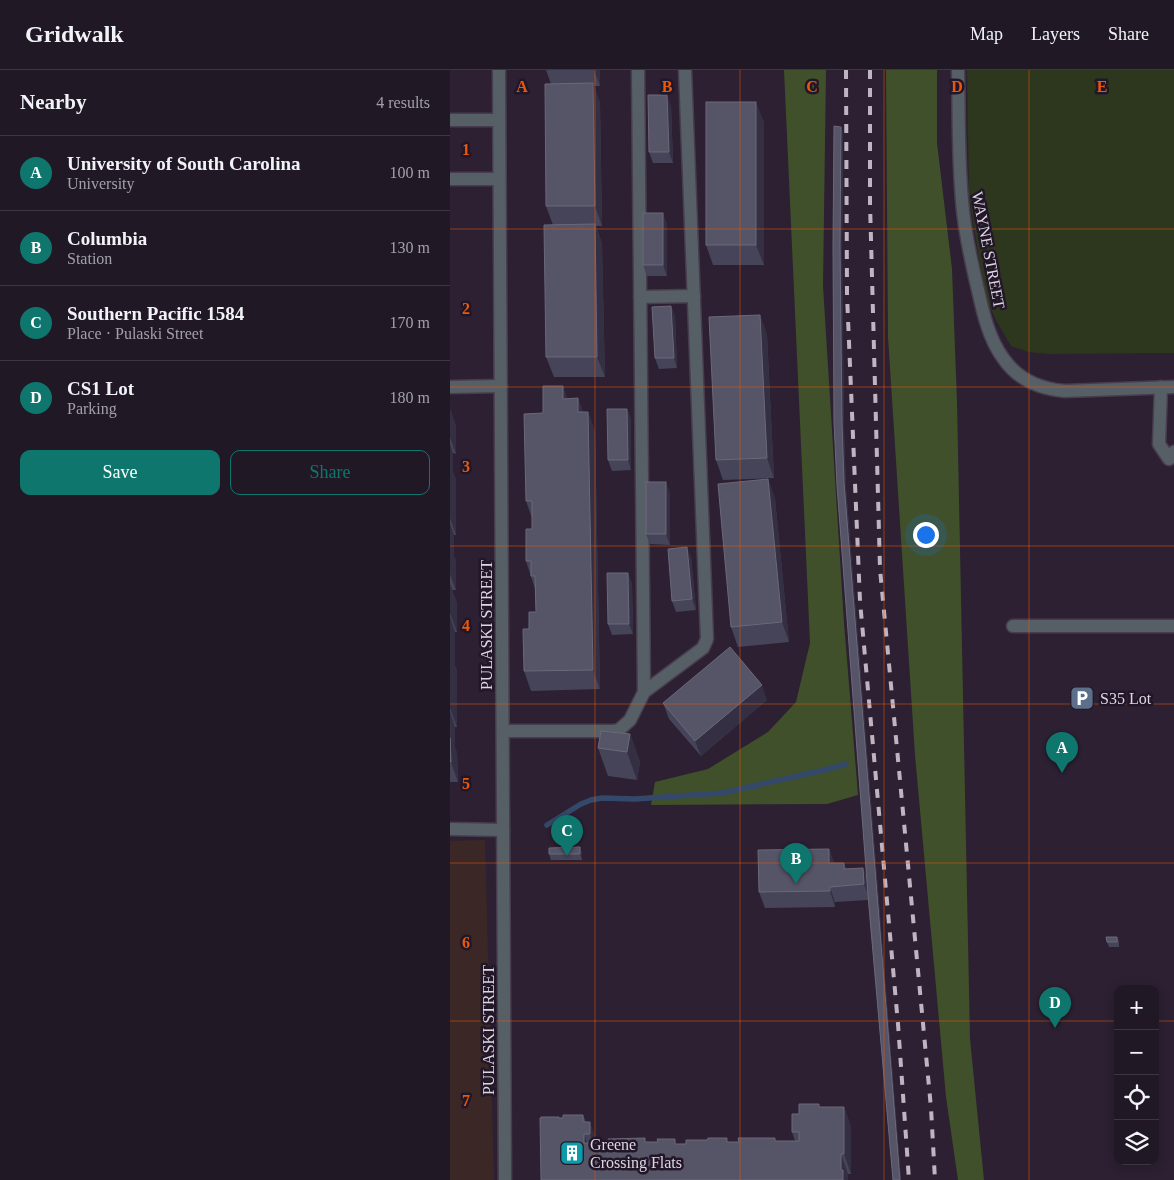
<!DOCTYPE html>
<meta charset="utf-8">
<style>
:root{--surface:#211826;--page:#2d2532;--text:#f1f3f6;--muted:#a2a0a7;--line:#3e3743;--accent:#0f766e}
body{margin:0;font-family:Georgia,serif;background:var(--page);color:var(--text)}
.controls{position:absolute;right:15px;bottom:15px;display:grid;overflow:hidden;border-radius:10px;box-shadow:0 2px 12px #0003}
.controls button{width:45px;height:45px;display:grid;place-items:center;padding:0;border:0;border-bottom:1px solid var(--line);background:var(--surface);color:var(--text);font:25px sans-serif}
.you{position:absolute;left:475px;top:464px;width:18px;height:18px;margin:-12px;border:4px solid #fff;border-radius:50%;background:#1a73e8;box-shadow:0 0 0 8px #1a73e833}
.badge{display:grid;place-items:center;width:32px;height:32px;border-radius:50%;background:var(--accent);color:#fff;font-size:16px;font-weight:700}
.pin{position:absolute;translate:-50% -41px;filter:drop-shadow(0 1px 2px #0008)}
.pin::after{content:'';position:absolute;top:26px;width:18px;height:15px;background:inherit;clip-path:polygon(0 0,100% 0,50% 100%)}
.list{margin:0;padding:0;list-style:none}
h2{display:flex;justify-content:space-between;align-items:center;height:65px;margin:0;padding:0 20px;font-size:21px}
h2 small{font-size:16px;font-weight:400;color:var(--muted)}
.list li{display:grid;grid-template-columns:32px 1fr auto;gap:15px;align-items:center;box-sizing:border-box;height:75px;padding:0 20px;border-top:1px solid var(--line)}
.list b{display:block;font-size:19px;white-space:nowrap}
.list p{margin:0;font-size:16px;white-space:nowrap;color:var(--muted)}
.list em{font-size:16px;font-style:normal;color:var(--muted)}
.actions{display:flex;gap:10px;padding:15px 20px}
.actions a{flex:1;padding:11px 0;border:1px solid var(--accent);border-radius:10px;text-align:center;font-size:18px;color:var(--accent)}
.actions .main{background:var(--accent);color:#fff}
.icon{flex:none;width:28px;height:28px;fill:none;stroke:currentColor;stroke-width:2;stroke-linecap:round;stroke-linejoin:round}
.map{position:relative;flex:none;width:724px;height:1110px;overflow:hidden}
header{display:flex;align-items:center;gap:30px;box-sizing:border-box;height:70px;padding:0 25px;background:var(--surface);border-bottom:1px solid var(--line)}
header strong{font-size:24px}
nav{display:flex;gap:28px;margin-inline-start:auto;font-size:18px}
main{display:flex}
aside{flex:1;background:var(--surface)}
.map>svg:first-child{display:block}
</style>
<header>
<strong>Gridwalk</strong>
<nav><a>Map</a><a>Layers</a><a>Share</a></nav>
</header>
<main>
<aside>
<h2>Nearby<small>4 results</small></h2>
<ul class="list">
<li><span class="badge">A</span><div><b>University of South Carolina</b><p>University</p></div><em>100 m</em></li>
<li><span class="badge">B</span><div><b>Columbia</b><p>Station</p></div><em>130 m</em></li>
<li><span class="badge">C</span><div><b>Southern Pacific 1584</b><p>Place · Pulaski Street</p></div><em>170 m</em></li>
<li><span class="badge">D</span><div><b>CS1 Lot</b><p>Parking</p></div><em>180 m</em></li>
</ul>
<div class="actions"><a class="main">Save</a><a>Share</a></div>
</aside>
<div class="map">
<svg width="724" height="1110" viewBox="0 0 724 1110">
<rect width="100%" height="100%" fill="#2c2032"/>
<polygon fill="#3b2725" points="35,770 44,1110 0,1110 0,771"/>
<polygon fill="#2c371e" points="517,0 724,0 724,283 600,284 578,282 561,276 546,250 535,226 519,125"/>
<g fill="#40502a">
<polygon points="334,0 376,0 373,216 394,553 408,725 377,734 201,735 205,712 258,699 318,662 346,632 360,573"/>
<polygon points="436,0 487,0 487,73 502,199 507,332 520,969 534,1110 508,1110 496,1027 465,685 438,267"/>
</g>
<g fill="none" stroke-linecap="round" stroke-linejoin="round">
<polyline stroke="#34496a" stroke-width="5.5" points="97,755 131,734 141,730 152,728 185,729 272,723 370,701 396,694"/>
<g stroke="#483d4e" stroke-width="15">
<g id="minor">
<polyline points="49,0 55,1110"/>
<polyline points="188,0 194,622"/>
<path d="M 508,0 C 509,43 508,87 512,130 C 514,160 521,191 528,220 C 533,243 539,269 553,288 C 568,310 589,319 615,321 L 724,317"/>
<polyline points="0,50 49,50"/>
<polyline points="0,109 49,109"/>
<polyline points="190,227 244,226"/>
<polyline points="0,317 51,316"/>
<polyline points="711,317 709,374 719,389 724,382"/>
<polyline points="563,556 724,556"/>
<polyline points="53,661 164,661 169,660 180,650 194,622 253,578 257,569 235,0"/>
<polyline points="0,759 53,760"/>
</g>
</g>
<use href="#minor" stroke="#565f66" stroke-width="12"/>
<g stroke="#beb5c1" stroke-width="4" stroke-dasharray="9 9" stroke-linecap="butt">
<polyline points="396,0 397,225 410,531 448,954 459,1110"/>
<polyline points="420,0 420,133 430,499 481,1038 485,1110"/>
</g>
</g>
<g fill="#454458">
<polygon points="96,0 150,0 150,16 144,16 150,33 152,156 146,156 152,174 155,307 104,307 96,287 103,155 96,136 101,14"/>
<polygon points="221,36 223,93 203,93 199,82"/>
<polygon points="314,52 314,195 263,195 256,175"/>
<polygon points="391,57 393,62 392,181 394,358 396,418 451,1110 443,1110 418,830 385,832 385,837 315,838 309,822 379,779 384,793 394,793 396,799 413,798 417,808 387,416"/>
<polygon points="217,154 217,206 197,206 193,195"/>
<polygon points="221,236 225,246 227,298 209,299 205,288"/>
<polygon points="310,245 317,265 324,408 273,410 266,390"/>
<polygon points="113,316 117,329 128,328 133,342 138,342 145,362 150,619 81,621 74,601 79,559 86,542 85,519 76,491 82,459 82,448 76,431 93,343"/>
<polygon points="0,339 6,356 6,384 3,383 3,402 6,410 6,465 4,465 4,486 6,491 6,520 2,520 7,533 7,562 5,562 5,596 7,601 7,657 5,657 5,678 7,683 8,712 0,712"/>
<polygon points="177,339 181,349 181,400 162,401 158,390"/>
<polygon points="318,409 325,429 339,572 288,577 281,557"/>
<polygon points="220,423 220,475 200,474 196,464"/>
<polygon points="241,487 246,540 226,542 222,531"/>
<polygon points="182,513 183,564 162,565 158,554"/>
<polygon points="317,630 251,686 219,649 213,633"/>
<polygon points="180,664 190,692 187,710 158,706 148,678"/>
<polygon points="130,777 132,783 132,790 101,790 99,784"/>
<polygon points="667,867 669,872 669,877 659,877 657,872"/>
<polygon points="371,1037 394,1037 401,1057 401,1104 398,1104 398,1110 91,1110 109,1048 133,1045 136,1052 147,1073 196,1072 227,1074 278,1072 345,1071 342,1062 349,1044"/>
</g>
<g fill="#342f43">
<polygon points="144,0 150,0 150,16"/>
<polygon points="143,13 150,33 152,156 145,136"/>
<polygon points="217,25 221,36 223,93 219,82"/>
<polygon points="306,32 314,52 314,195 306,175"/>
<polygon points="391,57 393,62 392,181 394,358 396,418 451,1110 450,1110 394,413 392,352 390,175"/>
<polygon points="213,143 217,154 217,206 213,195"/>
<polygon points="145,154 152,174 155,307 147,287"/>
<polygon points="221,236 225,246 227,298 224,288"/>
<polygon points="310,245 317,265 324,408 317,388"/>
<polygon points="113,316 120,336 113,329"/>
<polygon points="128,328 135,348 128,342"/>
<polygon points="0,339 6,356 6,384 0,367"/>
<polygon points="177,339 181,349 181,400 178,390"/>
<polygon points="138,342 145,362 150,619 143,600"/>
<polygon points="0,374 3,383 3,402 6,410 6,465 0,448"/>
<polygon points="318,409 325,429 339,572 332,552"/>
<polygon points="216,412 220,423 220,475 216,464"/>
<polygon points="0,454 4,465 4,486 6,491 6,520 0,504"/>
<polygon points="237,477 241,487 246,540 242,529"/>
<polygon points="178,503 182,513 183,564 179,554"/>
<polygon points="0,514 7,533 7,562 0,543"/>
<polygon points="0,547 5,562 5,596 7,601 7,657 0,638"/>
<polygon points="312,615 317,630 251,686 245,671"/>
<polygon points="0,642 5,657 5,678 7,683 8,712 1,692"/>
<polygon points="180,664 190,692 187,710 177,682"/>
<polygon points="130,777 132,783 132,790 130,784"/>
<polygon points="379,779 385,795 379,793"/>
<polygon points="413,798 419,813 420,830 414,814"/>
<polygon points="380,817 385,832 385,837 380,821"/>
<polygon points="394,1037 401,1057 401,1104 394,1084"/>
<polygon points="140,1052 147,1072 147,1084 140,1064"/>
<polygon points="134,1064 141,1084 134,1073"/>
<polygon points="391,1084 398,1104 398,1110 393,1110 391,1100"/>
</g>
<g fill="#565467" stroke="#6b687a">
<polygon points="143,13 145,136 96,136 95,14"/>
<polygon points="198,25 217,25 219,82 199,82"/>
<rect x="256" y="32" width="50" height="143"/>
<polygon points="384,56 391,57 390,175 392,352 394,413 450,1110 443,1110 418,825 387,416 384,352 383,176"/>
<rect x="193" y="143" width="20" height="52"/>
<polygon points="145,154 147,287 96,287 94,155"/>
<polygon points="221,236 224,288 205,288 202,237"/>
<polygon points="310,245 317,388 266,390 259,247"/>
<polygon points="93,316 113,316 113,329 128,328 128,342 138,342 143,600 74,601 73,559 79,559 79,542 86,542 85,506 81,506 81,491 76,491 76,459 82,459 82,431 76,431 74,344 93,343"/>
<polygon points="157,339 177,339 178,390 158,390"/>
<polygon points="318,409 332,552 281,557 268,414"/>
<rect x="196" y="412" width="20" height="52"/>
<polygon points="237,477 242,529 222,531 218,479"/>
<polygon points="157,503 178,503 179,554 158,554"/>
<polygon points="280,577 312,615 245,671 213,633"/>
<polygon points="151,661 180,664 177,682 148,678"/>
<polygon points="0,668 1,692 0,692"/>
<polygon points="130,777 130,784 99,784 99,778"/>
<polygon points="379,779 379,793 394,793 394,799 413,798 414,814 380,817 380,821 309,822 308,780"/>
<polygon points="656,867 667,867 667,872 657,872"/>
<polygon points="349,1034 369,1034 369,1037 394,1037 394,1084 391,1084 391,1100 393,1100 393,1110 91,1110 90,1048 91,1048 91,1047 109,1047 109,1048 113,1048 113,1045 133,1045 133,1052 140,1052 140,1064 134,1064 134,1073 158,1073 158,1069 195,1068 195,1072 208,1072 207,1069 225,1069 225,1074 236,1074 236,1070 257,1070 258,1068 277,1068 277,1072 289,1072 288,1068 325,1068 325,1071 349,1071 349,1062 342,1062 342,1044 349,1044"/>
</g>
<path fill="none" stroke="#e8590c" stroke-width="1" stroke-opacity="0.55" d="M 145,0 L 145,1110M 290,0 L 290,1110M 434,0 L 434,1110M 579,0 L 579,1110M 0,159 L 724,159M 0,317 L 724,317M 0,476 L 724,476M 0,634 L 724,634M 0,793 L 724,793M 0,951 L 668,951M 705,951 L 724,951"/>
<defs>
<g id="parking-square" transform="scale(1.25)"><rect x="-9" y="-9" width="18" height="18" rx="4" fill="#5c6f8a" stroke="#221728"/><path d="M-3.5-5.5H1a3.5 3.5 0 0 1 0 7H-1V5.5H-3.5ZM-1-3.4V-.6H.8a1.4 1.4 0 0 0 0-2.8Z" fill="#fff"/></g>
<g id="building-square" transform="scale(1.25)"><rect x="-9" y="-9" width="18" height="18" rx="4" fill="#0f9aa8" stroke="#221728"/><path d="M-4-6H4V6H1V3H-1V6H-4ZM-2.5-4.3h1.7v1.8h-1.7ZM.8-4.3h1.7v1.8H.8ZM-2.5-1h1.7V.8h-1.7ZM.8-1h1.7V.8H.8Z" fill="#fff"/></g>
</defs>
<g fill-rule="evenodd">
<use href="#parking-square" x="632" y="628"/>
<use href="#building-square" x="122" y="1083"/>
</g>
<g text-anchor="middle" stroke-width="5" stroke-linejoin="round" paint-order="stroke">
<g font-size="16" fill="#ded6e1" stroke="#221728">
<text transform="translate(539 180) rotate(79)" y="6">WAYNE STREET</text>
<text transform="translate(36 555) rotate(-90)" y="6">PULASKI STREET</text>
<text transform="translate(38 960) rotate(-90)" y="6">PULASKI STREET</text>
</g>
<g font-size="16" fill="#ded6e1" stroke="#221728" text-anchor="start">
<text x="650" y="634">S35 Lot</text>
<text x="140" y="1080">Greene<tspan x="140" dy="18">Crossing Flats</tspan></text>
</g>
</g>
<g font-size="16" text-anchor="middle" font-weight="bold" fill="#e8590c" stroke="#221728" stroke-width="5" stroke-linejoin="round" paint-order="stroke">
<text x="72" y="22">A</text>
<text x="217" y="22">B</text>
<text x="362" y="22">C</text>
<text x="507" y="22">D</text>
<text x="652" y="22">E</text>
<text x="16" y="85">1</text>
<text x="16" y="244">2</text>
<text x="16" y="402">3</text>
<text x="16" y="561">4</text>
<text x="16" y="719">5</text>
<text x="16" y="878">6</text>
<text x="16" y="1036">7</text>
</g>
</svg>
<div class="controls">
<button>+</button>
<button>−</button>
<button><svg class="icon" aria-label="locate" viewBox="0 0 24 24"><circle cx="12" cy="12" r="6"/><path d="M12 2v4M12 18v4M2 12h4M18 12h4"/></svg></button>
<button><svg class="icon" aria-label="layers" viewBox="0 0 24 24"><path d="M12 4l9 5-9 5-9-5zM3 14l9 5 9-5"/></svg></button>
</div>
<div class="you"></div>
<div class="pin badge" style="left:612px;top:703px">A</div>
<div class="pin badge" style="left:346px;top:814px">B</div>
<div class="pin badge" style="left:117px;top:786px">C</div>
<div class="pin badge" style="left:605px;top:958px">D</div>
</div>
</main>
